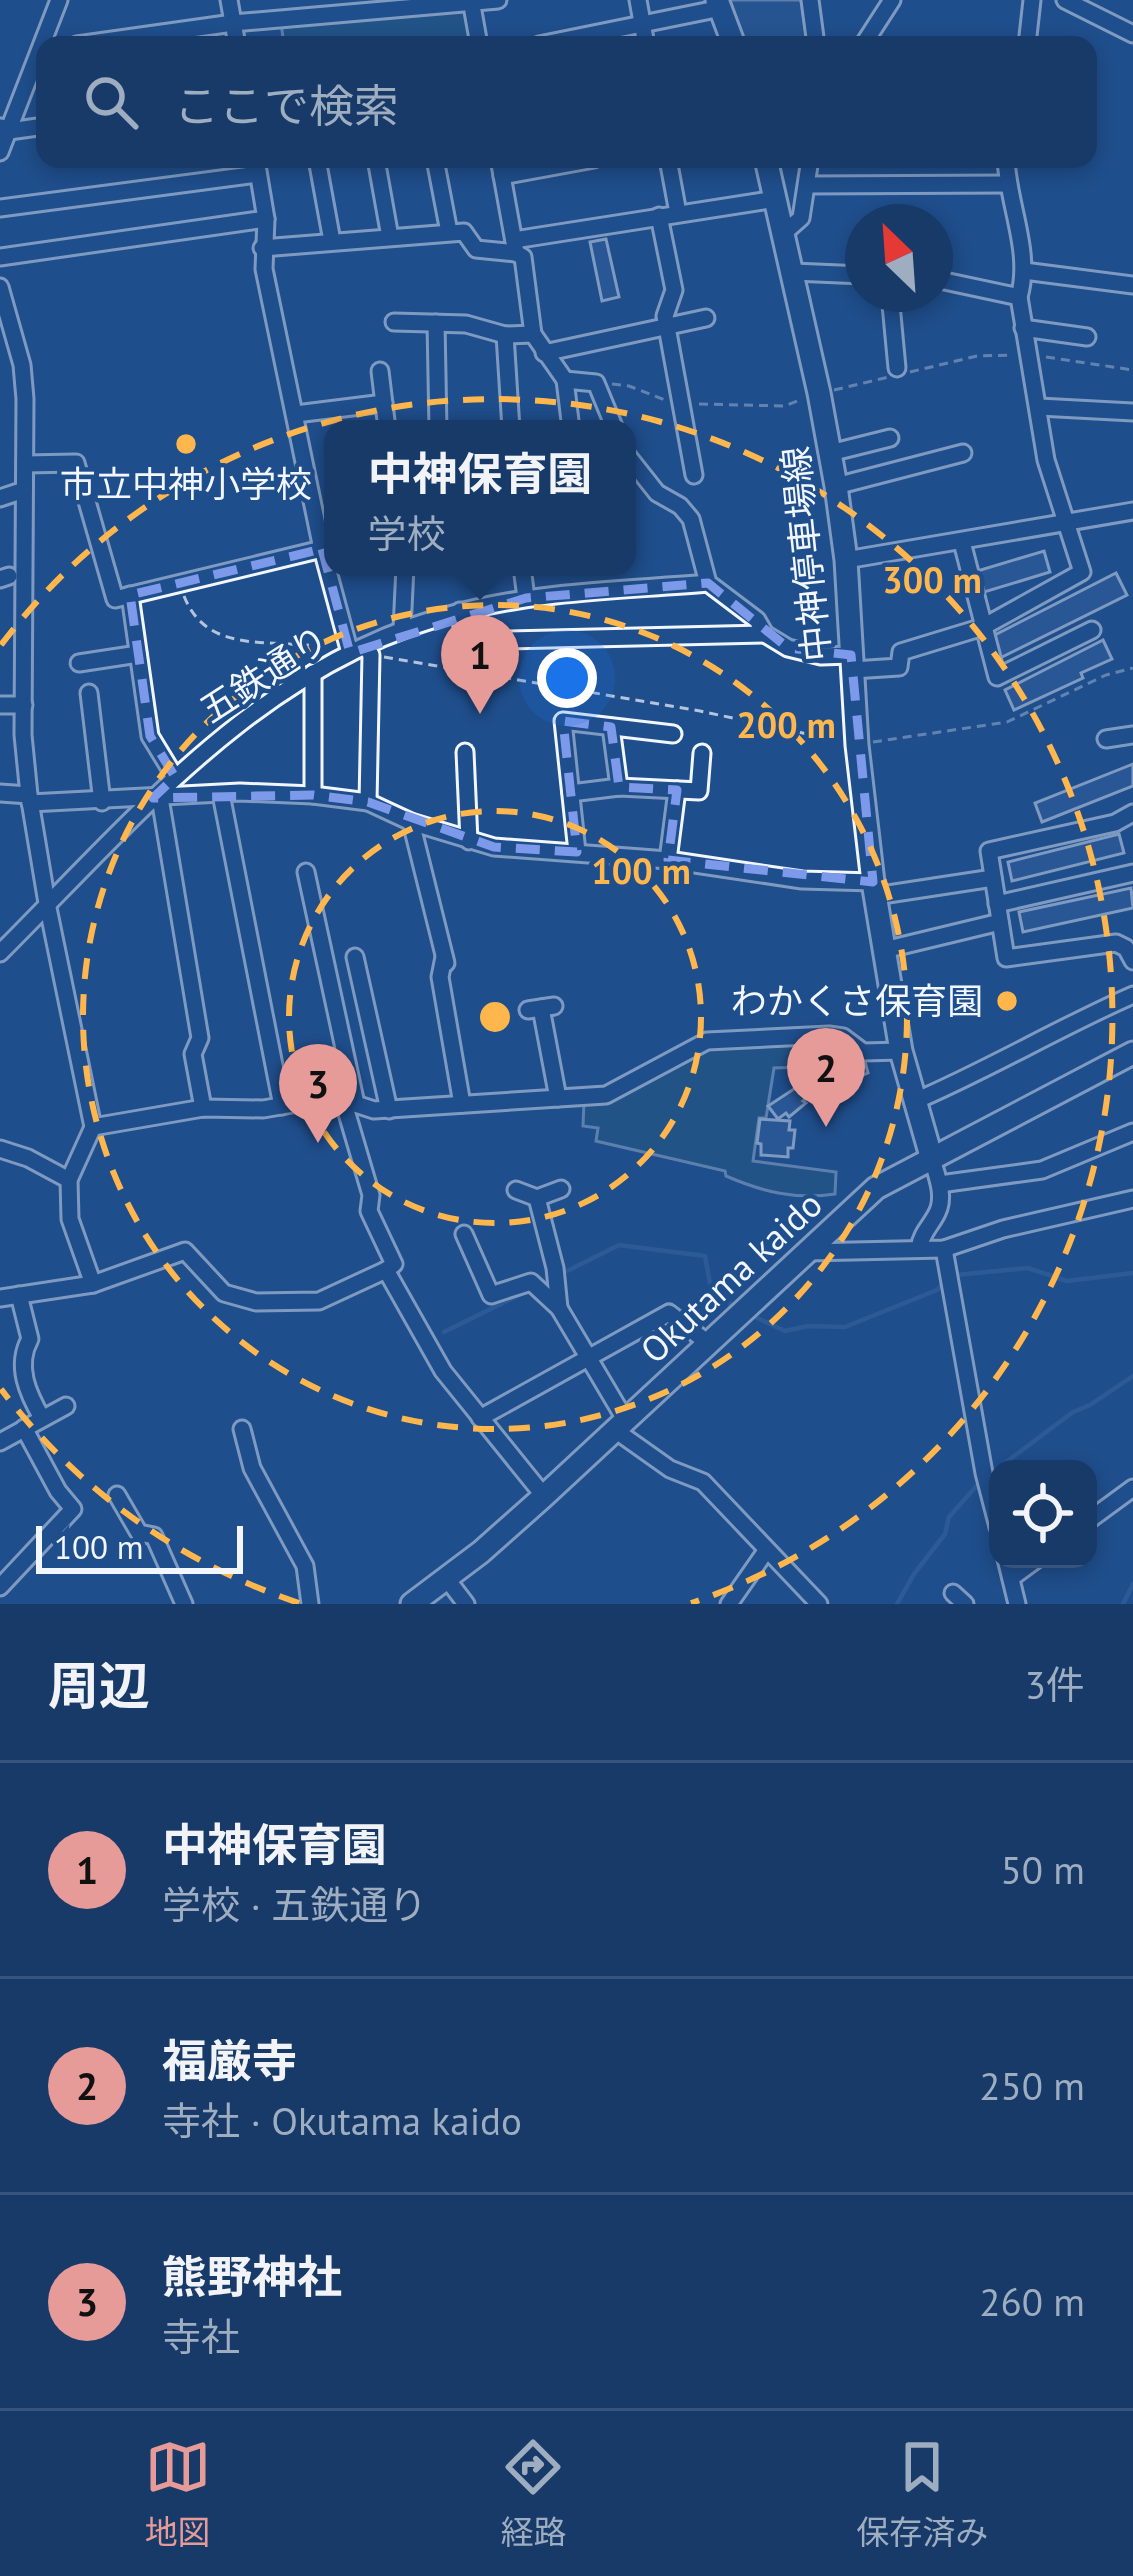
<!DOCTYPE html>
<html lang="ja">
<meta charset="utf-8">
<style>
:root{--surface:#173a69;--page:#20416f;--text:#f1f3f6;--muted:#9eadc0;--line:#36547d;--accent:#e69b98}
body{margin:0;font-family:"PT Sans","Noto Sans JP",sans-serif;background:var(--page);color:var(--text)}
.controls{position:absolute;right:36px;bottom:36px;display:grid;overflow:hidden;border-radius:24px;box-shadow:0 6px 18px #0003}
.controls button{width:108px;height:108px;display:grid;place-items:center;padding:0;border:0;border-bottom:3px solid var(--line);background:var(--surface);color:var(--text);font:60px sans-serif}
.compass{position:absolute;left:845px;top:204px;width:108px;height:108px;border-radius:50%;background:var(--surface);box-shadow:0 6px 18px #0003;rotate:335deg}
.scale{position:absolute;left:36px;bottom:30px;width:207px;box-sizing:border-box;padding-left:12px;border:6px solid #f2f6ff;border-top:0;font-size:33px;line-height:42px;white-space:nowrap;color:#f2f6ff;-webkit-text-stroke:9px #1f4e8c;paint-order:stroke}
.you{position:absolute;left:567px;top:678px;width:42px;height:42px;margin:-30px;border:9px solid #fff;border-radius:50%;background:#1a73e8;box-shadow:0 0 0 18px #1a73e833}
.badge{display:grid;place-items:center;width:78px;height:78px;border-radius:50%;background:var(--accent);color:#111;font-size:39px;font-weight:700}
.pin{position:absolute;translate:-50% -99px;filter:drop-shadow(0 3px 6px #0008)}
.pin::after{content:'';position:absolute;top:63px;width:42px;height:36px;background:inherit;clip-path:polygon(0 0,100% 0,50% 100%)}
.popup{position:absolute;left:324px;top:420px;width:312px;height:156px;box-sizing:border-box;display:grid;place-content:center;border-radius:24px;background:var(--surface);filter:drop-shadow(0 3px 9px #0005);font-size:39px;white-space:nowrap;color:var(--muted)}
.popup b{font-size:45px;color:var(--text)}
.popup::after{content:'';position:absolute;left:50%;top:100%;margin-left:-24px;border:24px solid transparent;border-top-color:var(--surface)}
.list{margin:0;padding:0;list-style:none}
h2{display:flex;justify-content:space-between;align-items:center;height:156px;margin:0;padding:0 48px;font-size:51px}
h2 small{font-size:39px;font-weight:400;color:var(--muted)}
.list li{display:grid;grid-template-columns:78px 1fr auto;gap:36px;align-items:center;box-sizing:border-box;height:216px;padding:0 48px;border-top:3px solid var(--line)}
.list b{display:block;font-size:45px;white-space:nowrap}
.list p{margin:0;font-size:39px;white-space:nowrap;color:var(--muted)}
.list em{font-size:39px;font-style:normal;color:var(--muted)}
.icon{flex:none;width:66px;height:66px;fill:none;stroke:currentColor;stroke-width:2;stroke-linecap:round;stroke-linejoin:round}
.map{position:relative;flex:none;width:1133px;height:1604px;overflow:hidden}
.search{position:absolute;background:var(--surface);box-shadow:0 6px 18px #0003;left:36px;right:36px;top:36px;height:132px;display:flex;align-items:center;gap:30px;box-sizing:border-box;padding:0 42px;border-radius:24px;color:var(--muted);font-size:45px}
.sheet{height:804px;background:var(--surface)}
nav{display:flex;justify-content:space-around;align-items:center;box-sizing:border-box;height:168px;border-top:3px solid var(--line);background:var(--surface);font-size:33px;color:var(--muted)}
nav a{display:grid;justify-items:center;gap:6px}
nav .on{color:var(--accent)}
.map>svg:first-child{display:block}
</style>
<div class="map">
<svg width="1133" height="1604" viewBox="0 0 1133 1604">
<rect width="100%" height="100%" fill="#1f4e8c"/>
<g fill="#245a82" stroke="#a8bbd7" stroke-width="3">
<polygon points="467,10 474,45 284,45 281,23"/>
<path d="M 834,1042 L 834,1066 L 774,1068 L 766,1118 L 759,1118 L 753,1161 L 836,1172 L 835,1194 C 796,1200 763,1192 726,1176 L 725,1171 L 596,1141 L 598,1128 L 583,1126 L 584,1101 L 710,1045 Z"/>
</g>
<polygon fill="#305b95" stroke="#a8bbd7" stroke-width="3" points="730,0 801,0 807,42 745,45"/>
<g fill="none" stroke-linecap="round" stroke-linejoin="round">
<g stroke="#3b69a3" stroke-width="4.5">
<polyline points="567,1271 619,1245 705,1256 711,1289 736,1308"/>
<polyline points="956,1275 1028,1268 1067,1281 1133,1273"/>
<polyline points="751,1315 785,1331 808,1326 845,1327 937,1290 946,1280"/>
<polyline points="444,1332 525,1292"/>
<polyline points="993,1472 1073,1412 1090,1405 1133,1376"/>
<polyline points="897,1604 914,1574 945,1534 949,1517 980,1482"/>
<polyline points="1123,1604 1133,1584"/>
</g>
</g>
<g fill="#3563a3" stroke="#f2f6ff" stroke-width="3">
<polygon points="606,239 619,297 602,301 590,242"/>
<polygon points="1044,551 1050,572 981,593 974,572"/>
<polygon points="1116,573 1127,595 998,659 989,638"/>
<polygon points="1103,640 1112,659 1081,673 1083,678 1014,710 1005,690"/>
<polygon points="1133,764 1133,786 1042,822 1035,803"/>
<polygon points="1119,834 1124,853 1012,881 1008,862"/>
<polygon points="1131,888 1133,908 1023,932 1019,912"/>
<polygon points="864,1058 868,1073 847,1082 850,1087 827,1096 829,1100 817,1105 811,1102 806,1088 801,1090 808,1097 803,1101 806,1103 789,1117 786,1113 778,1119 768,1106 806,1081"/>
<polygon points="760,1119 790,1121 789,1130 795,1130 793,1148 788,1148 788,1157 761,1155 761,1144 757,1143"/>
</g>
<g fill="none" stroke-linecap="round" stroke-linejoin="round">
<g stroke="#f2f6ff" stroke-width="21">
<g id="minor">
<polyline points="229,0 237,45"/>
<polyline points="471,0 479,45"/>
<polyline points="638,0 646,45"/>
<polyline points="810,0 816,45"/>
<polyline points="1065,0 1133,34"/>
<polyline points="77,45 233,23 498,0"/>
<polyline points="539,45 721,8"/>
<polyline points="863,45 892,0"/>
<polyline points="1027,45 1032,0"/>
<polyline points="1,127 9,131 45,126"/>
<polyline points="0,152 59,0"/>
<polyline points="256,159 266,219 264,269 322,549 350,653"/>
<polyline points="317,159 332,241"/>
<polyline points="376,159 390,237"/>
<polyline points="435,159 449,232"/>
<polyline points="499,159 516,253 523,257 533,334 565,380 596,383 615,429"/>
<polyline points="668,159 678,213"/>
<polyline points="502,176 594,159"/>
<polyline points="807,185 1007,184"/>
<polyline points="0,208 258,174"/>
<polyline points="659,216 674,290 665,316 694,475"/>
<polyline points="784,233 801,218 810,159"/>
<polyline points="514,240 776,199"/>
<polyline points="262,248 464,232 476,249 516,253"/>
<polyline points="0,257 266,219"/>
<polyline points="1024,271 1133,285"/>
<polyline points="793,272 863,275"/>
<polyline points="935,279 1019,297"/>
<polyline points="0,287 22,365 25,399 23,735 29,795 47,903 93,1127 69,1180 70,1219 93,1284"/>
<polyline points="890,294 897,368"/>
<polyline points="394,322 466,324 505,335 533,334"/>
<polyline points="436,323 438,429"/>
<polyline points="1023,328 1087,337"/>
<polyline points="505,335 511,429"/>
<polyline points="544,353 706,318"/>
<polyline points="380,371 387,429"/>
<polyline points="565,380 571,429"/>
<polyline points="1039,407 1133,412"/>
<polyline points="296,414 384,403"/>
<polyline points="830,453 890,438"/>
<polyline points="627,455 657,493 680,506 691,519 708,583 757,620 765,634 788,648 821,656 851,655"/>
<polyline points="25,464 76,463 115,599 322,549"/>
<polyline points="836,486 963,453"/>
<polyline points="0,498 24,490"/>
<polyline points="962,542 997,677 1092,630"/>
<polyline points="846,560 1133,511"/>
<polyline points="522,567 526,598"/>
<polyline points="0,579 9,576"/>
<polyline points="130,595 150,736 175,777"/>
<polyline points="460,611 464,641 765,634"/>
<polyline points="402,629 405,567"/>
<polyline points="366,646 371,655 368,802"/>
<polyline points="79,663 138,654"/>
<path d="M 853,670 L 899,667 L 901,652 L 983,627 L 1082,572 L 1046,460 L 1019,297 C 1032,252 1008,205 1006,159"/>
<polyline points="313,673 313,795"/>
<polyline points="89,693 102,802"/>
<polyline points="0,705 24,705"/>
<polyline points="611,727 619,787"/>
<polyline points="1106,739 1133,735"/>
<polyline points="465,752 469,841"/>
<polyline points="0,793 29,795"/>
<polyline points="571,793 619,787 699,791 702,753"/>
<polyline points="221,794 282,1106"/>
<polyline points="160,798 200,1038 193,1054 203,1108"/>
<polyline points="30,803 240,792 313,795 368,802 411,822 494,847 668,860 802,880 873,882"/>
<polyline points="1133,813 1115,823 989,851 1006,958 1116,943 1126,948 1133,961"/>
<polyline points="411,822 446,963"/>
<polyline points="577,852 563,721 673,734"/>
<polyline points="668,860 677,790"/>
<polyline points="306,872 356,1104"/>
<polyline points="875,896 993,878"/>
<polyline points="997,904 1133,873"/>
<polyline points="884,950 1000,922"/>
<path d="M 0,953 C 137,816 266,658 464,611 C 543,591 627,590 708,583"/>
<polyline points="355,957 389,1110"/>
<polyline points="444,957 440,977 462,1104"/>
<polyline points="541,1008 558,1098"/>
<polyline points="528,1010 554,1006"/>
<polyline points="343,1100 371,1195 369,1211 394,1264 386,1270"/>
<path d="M 913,1102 C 988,1070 1058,1028 1133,995"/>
<polyline points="93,1127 203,1108 263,1109 334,1097 374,1110 606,1095 707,1041 829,1035 843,1037 863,1052 901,1051"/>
<polyline points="0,1149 28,1158 69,1180"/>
<polyline points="940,1184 1042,1170 1133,1132"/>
<polyline points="516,1190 537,1198 561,1189"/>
<polyline points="537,1198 555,1268 559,1308"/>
<polyline points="464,1234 491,1295 531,1282 559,1308 626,1421"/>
<path d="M 919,1248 C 922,1232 930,1227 937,1213 C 946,1196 936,1174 931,1156"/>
<polyline points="944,1249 984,1473 998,1527"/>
<polyline points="807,1252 944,1249 1003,1229 1133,1199"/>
<path d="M 19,1295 L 30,1339 C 15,1366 28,1394 42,1418"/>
<polyline points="0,1298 93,1284 185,1251 224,1293 256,1302 319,1301 386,1270 443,1371 544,1496"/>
<polyline points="480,1418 669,1313 708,1343"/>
<polyline points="242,1429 252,1468 305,1566 310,1604"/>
<polyline points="615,1430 670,1469 703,1482 819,1604"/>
<polyline points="0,1442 66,1406"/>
<polyline points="117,1495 139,1533 154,1536 184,1604"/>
<polyline points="1088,1521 1133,1488"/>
<polyline points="1006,1559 1017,1604"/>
<polyline points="1011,1578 1037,1559"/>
<polyline points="447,1579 466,1604"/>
<polyline points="0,1587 73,1509 58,1491 24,1428"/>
<polyline points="953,1593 965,1604"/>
<polyline points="729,1604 766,1551"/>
</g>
</g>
<g stroke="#f2f6ff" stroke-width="27">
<g id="major">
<polyline points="717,0 734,45"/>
<polyline points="766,159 819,393 836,486 846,560 857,745 873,882 901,1051 931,1156"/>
<polyline points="412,1604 481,1552 544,1496 876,1188 1133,1053"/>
</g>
</g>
<g stroke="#b3c4dc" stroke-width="3" stroke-dasharray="9 6" stroke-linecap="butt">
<polyline points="1046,357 1133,370"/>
<polyline points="910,372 977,356 1012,355"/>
<polyline points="612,384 629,386 665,400"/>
<polyline points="834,390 889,377"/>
<polyline points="699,404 785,406 802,399"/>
<path d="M 184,596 C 208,657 273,637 327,648"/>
<polyline points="384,657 700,711 840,741"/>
<polyline points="873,742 1007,722 1106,675 1133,668"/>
</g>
<use href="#minor" stroke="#1f4e8c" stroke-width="15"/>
<use href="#major" stroke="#1f4e8c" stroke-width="21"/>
</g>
<path d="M0 0H1133V1604H0ZM 322,549 L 350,653 L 526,598 L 708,583 L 788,648 L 851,655 L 873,882 L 668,860 L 677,790 L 619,787 L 611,727 L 563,721 L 577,852 L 494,847 L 368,802 L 313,795 L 153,798 L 175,777 L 150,736 L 130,595 Z" fill="#1f4e8c" fill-opacity=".55" fill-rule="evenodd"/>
<path fill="none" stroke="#7d9aea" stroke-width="9" stroke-dasharray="24 15" stroke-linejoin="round" d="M 322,549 L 350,653 L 526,598 L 708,583 L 788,648 L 851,655 L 873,882 L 668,860 L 677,790 L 619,787 L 611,727 L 563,721 L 577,852 L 494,847 L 368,802 L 313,795 L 153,798 L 175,777 L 150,736 L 130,595 Z"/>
<g fill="none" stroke="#ffb74d" stroke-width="6" stroke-dasharray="21 15">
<circle cx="495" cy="1017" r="206"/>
<circle cx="495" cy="1017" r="412"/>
<path d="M299 1603A618 618 0 0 1 1 1389M1 645A618 618 0 1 1 691 1603"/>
</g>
<g fill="#ffb74d" stroke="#1f4e8c" stroke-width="4.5">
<circle cx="186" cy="444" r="12"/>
<circle cx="1007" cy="1001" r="12"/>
</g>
<g text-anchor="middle" stroke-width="9" stroke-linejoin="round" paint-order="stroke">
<g font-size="36" fill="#f2f6ff" stroke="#1f4e8c">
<text x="186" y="497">市立中神小学校</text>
<text x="983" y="1014" text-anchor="end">わかくさ保育園</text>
</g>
<g font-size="36" fill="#f2f6ff" stroke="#1f4e8c">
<text transform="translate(806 554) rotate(-96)" y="13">中神停車場線</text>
<text transform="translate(264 674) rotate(-33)" y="13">五鉄通り</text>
<text transform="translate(731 1277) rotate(-43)" y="13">Okutama kaido</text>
</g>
</g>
<circle cx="495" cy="1017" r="18" fill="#ffb74d" stroke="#1f4e8c" stroke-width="6"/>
<g font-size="36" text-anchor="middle" font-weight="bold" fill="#ffb74d" stroke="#1f4e8c" stroke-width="9" stroke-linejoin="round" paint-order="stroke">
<text x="932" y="593">300 m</text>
<text x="786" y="738">200 m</text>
<text x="641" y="884">100 m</text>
</g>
</svg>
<div class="controls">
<button><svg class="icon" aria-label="locate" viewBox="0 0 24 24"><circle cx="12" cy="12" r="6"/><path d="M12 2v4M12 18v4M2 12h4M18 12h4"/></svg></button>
</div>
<svg class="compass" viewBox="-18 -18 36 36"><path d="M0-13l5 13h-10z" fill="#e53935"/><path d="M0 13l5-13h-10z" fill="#9eadc0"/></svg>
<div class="scale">100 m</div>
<div class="you"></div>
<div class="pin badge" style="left:480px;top:714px">1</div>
<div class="popup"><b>中神保育園</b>学校</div>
<div class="pin badge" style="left:826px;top:1127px">2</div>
<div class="pin badge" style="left:318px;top:1143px">3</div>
<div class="search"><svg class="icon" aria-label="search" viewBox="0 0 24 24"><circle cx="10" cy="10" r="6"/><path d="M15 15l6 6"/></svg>ここで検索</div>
</div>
<section class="sheet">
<h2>周辺<small>3件</small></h2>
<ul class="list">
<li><span class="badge">1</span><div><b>中神保育園</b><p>学校 · 五鉄通り</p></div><em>50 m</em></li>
<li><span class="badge">2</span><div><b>福厳寺</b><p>寺社 · Okutama kaido</p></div><em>250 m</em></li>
<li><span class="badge">3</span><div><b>熊野神社</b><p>寺社</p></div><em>260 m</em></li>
</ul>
</section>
<nav>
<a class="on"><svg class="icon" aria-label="map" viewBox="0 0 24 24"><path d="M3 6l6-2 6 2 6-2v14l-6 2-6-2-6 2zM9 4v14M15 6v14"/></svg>地図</a>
<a><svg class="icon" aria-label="directions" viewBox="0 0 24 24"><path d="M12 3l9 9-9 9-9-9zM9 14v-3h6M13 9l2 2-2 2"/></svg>経路</a>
<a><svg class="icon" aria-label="saved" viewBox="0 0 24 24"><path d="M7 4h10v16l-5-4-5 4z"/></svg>保存済み</a>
</nav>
